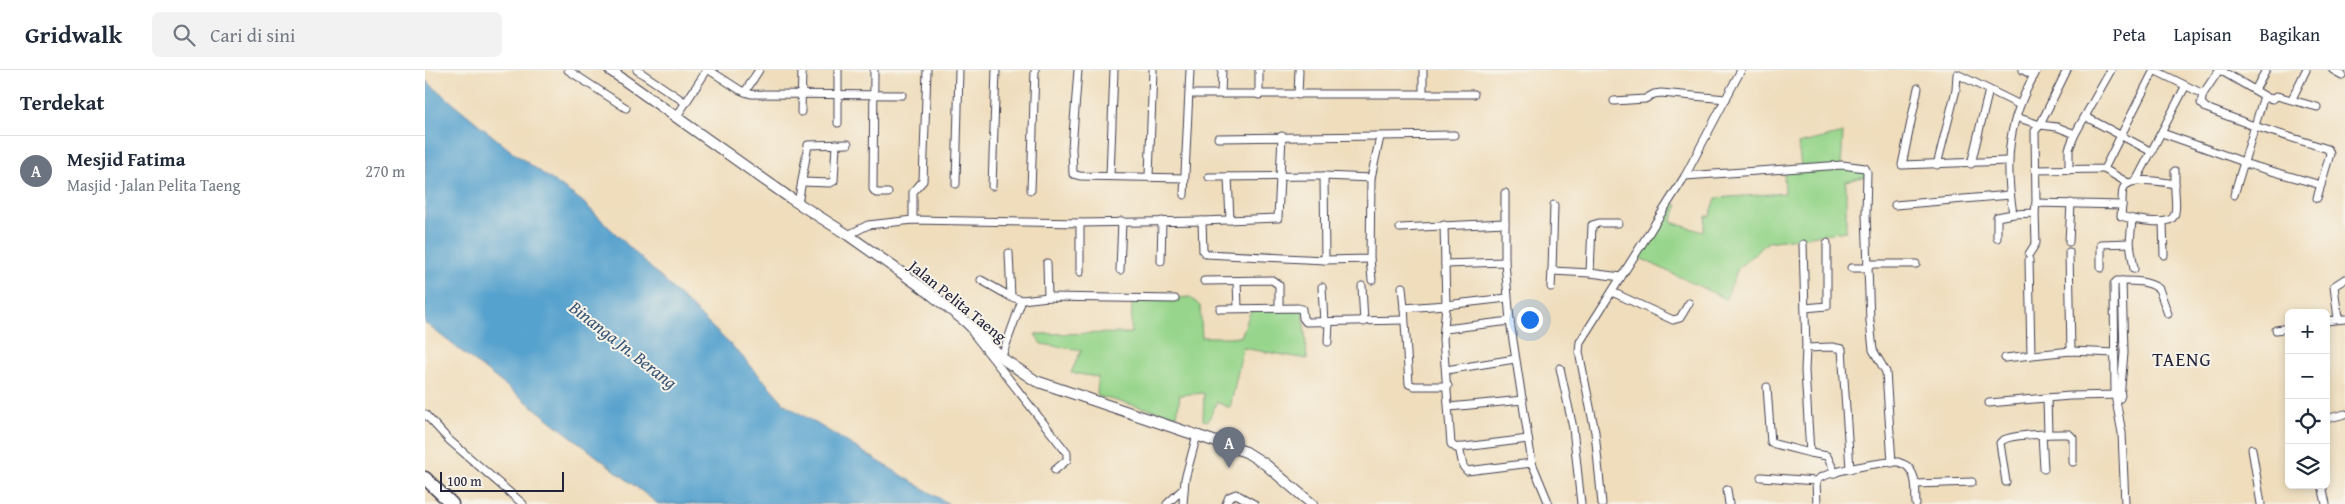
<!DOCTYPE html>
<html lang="id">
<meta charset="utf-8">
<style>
:root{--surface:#fff;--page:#f2f2f3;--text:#1f2937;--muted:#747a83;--line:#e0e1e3;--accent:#db2777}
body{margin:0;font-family:"Gentium Book Plus",serif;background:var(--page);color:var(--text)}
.controls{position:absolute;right:15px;bottom:15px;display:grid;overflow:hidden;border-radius:8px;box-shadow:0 2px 8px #0003}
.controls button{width:45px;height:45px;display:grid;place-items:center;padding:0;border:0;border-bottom:1px solid var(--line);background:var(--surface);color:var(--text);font:25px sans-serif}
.scale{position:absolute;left:15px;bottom:12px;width:124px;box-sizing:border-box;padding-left:5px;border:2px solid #22223b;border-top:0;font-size:14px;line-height:18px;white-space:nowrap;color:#22223b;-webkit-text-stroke:4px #f7f3e8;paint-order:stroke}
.you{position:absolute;left:1104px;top:249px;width:18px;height:18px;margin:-12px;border:4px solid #fff;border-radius:50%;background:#1a73e8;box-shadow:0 0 0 8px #1a73e833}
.badge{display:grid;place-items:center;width:32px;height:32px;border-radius:50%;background:var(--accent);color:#fff;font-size:16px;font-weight:700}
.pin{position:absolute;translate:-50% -41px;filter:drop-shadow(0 1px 2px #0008)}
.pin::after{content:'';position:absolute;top:26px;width:18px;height:15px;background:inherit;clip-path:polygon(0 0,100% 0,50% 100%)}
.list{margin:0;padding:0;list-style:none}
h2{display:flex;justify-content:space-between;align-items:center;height:65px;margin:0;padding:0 20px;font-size:21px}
h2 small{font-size:16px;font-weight:400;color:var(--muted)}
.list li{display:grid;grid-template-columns:32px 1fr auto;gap:15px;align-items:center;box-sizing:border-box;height:70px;padding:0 20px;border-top:1px solid var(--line)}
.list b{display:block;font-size:19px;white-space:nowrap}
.list p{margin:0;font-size:16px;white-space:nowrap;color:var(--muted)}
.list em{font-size:16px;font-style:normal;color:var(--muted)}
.icon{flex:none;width:28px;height:28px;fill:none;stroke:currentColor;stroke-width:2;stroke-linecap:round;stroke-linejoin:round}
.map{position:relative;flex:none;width:1920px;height:434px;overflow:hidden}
header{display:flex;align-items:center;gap:30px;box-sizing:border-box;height:70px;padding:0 25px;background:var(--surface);border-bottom:1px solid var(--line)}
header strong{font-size:24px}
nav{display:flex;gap:28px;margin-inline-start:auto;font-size:18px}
.search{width:350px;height:45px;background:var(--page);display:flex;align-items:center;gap:12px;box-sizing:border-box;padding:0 18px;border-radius:8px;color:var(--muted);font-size:19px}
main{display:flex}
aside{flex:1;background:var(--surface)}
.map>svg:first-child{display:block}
</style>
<header>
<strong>Gridwalk</strong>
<div class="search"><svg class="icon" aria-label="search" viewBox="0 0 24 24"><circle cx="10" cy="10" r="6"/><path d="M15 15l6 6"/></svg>Cari di sini</div>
<nav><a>Peta</a><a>Lapisan</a><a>Bagikan</a></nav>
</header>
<main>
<aside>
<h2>Terdekat<small></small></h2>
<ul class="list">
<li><span class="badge" style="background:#6b7280">A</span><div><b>Mesjid Fatima</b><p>Masjid · Jalan Pelita Taeng</p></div><em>270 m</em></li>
</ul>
</aside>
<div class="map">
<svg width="1920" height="434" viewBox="0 0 1920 434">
<rect width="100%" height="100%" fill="#f7f3e8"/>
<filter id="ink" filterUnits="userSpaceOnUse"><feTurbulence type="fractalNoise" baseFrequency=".02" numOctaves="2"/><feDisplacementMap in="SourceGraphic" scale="10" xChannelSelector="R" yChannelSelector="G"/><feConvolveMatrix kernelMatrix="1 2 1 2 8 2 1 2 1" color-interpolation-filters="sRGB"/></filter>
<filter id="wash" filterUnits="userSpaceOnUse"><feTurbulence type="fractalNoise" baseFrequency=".0096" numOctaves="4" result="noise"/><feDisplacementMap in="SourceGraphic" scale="20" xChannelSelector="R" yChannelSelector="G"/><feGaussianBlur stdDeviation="1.12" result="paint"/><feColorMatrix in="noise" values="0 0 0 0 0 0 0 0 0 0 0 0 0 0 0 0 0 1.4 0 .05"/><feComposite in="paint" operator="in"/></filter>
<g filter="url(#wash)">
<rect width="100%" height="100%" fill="#efddbc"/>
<g fill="#96d58b" stroke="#5c7c63">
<polygon points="1418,63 1416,96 1438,98 1442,106 1421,111 1421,161 1343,172 1313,198 1301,229 1213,187 1248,134 1253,135 1246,152 1278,162 1281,146 1285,146 1291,128 1360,123 1359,103 1376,96 1373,74"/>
<polygon points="765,227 775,236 777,267 816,267 826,240 878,238 882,289 818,278 805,338 792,332 783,351 778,350 779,323 755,325 752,346 672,326 673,307 646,303 656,280 616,274 610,264 706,263 707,232"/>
</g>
<polygon fill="#56a2ce" stroke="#3c6284" points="0,10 86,81 157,131 317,286 361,335 524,434 233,434 0,253"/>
</g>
<g filter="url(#ink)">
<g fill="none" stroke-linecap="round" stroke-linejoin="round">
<g stroke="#413e4e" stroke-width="9">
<g id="street">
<polyline points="143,0 201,38"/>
<polyline points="212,0 261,33"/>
<polyline points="284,0 315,20 326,24 477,25"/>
<polyline points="449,0 448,119 451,123 463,123"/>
<polyline points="653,0 647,78 648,104 655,106 759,108"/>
<polyline points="998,0 998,24"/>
<polyline points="1598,0 1609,6"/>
<path d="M 1612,0 C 1583,50 1579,88 1588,144 L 1610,143 L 1611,133 L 1697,135 L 1696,146 L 1707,149 L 1705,173 L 1709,199"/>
<polyline points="1729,0 1778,24 1794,0"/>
<polyline points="1795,0 1843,28 1848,29 1852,26 1892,37"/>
<polyline points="1908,0 1917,5"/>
<polyline points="1493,18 1477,95 1582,91"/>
<polyline points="1830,20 1841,0"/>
<polyline points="320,22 334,0"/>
<polyline points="765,24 1049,24"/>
<polyline points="796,24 797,0"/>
<polyline points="1778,24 1776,33 1781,38 1829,56 1903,79 1905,84 1892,128"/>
<polyline points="834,25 834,0"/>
<polyline points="873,25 874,0"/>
<polyline points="1867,29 1881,0"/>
<polyline points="1189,31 1220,29 1229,24 1236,23 1301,29"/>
<polyline points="376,42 377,0"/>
<polyline points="252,46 282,0"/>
<polyline points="1591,47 1615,55 1642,0"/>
<polyline points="1661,47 1727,82"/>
<polyline points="413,53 413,0"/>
<polyline points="1737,63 1819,92"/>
<polyline points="793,68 1029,65"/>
<polyline points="1818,93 1896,115"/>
<polyline points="1546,94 1564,20"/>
<polyline points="1512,95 1531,20 1532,4 1595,35"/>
<polyline points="1679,99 1703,113"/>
<polyline points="1610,100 1679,99 1729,0"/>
<polyline points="1644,100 1644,79 1650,64"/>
<polyline points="685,106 689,0"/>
<polyline points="724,106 728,0"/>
<polyline points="1260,106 1417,95 1440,98 1442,102 1441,144 1445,251 1448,280 1461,302 1467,393"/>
<polyline points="784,107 899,106"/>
<polyline points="803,107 805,150"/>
<polyline points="1712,109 1760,17"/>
<polyline points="377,112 405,113 409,111 411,74"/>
<polyline points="531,114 534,0"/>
<polyline points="1750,114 1750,101"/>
<polyline points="567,116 571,0"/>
<polyline points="606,120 610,0"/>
<polyline points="1080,123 1080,192 1085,251 1107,393 1124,434"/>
<polyline points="759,125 765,0"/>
<polyline points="1809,125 1839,26"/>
<polyline points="1611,133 1610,61 1615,55 1632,57 1650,64 1686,0"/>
<polyline points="373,134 383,75 423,74"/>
<polyline points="1129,135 1127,201 1165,203"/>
<polyline points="1470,135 1585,125"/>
<path d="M 1697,135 C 1697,130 1697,124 1698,119 C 1704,105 1738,112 1750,114 C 1749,123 1753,138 1749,146 C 1744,156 1716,150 1707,149"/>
<polyline points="488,150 488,122 498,111 502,0"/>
<polyline points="777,151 853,148 857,66"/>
<polyline points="1738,152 1739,185"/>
<polyline points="1193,153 1174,153 1167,155 1165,203 1196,207"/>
<polyline points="975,158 1080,153"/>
<polyline points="423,165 443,155 488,150 655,153 777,151 778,181 781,184 900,190 899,106 946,108"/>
<polyline points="1572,168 1572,147 1588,144"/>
<polyline points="1644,172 1646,133"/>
<polyline points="1378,174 1381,278"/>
<polyline points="1644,182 1646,281"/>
<polyline points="584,183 586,227"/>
<polyline points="1604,184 1611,173 1610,143"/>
<polyline points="945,189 947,210"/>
<polyline points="900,190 945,189 946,108 955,67"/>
<polyline points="1604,190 1606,285"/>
<polyline points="736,191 737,151"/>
<polyline points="622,193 623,227"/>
<polyline points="1020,194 1080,192"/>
<polyline points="1443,194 1491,194"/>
<polyline points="1426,198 1443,198"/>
<polyline points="1676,198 1676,174 1705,173"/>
<polyline points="695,200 697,151"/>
<polyline points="655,202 655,153"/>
<polyline points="556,210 586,227 597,230"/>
<polyline points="779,211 847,210 854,215 854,238"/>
<polyline points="812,211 813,238"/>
<polyline points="937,216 939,252"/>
<polyline points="897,217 899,253"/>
<polyline points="977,217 979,238 1021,235 1019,155"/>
<polyline points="1126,217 1127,201"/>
<polyline points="1187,222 1248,250 1255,248 1264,233"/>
<polyline points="1082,228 1021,235 1018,269 1026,374 1031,378 1103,369"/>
<polyline points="979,238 984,314 989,316 1023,316"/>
<polyline points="1380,238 1402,236 1402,173"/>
<polyline points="795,239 873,238 877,239 878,248 881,252 979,250"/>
<polyline points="1913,249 1909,216 1920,209"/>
<polyline points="1901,251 1920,249"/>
<polyline points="1020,259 1085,251"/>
<polyline points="1851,260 1864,258"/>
<polyline points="547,262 642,383 642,390 630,400"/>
<polyline points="903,272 904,253"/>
<polyline points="577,286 597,230 623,227 750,229"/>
<polyline points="1580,288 1646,281 1690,283"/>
<polyline points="1135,298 1148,358 1156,434"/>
<polyline points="1021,300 1090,289"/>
<polyline points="1342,317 1346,373 1385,383 1380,301 1381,278 1407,277 1417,279 1425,399"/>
<polyline points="1622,328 1623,364"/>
<polyline points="1695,328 1699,283 1697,211"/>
<polyline points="1564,333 1645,326 1696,325"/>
<polyline points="1024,337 1098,330"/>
<polyline points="0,344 24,370 98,434"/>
<polyline points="1901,349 1920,344"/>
<polyline points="1617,364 1619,399"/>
<polyline points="1034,377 1038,396 1042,401 1107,393"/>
<polyline points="1827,379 1836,434"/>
<polyline points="1385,383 1402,386 1410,403"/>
<polyline points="1336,407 1391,411"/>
<path d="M 1581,412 L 1575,373 C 1581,363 1631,364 1644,364 L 1648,368 L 1648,392"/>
<polyline points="1491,414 1547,412"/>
<polyline points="1897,415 1901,434"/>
<polyline points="1302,420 1304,434"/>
<polyline points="742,434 759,418"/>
<polyline points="758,434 760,409 772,365"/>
<polyline points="801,434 804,427 811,424 829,434"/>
<polyline points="1177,434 1170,362 1154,282 1155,272 1260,106 1316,0"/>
<path d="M 1392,434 L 1391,411 C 1396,402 1460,391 1473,392 C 1476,393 1481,395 1483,397 C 1493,408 1490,421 1491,434"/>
<path d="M 1700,434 L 1697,363 L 1690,325 L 1689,214 L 1692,211 C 1706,211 1723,210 1734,219 L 1743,244"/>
</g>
</g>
<g stroke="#413e4e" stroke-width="12">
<polyline id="secondary" points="185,0 365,128 423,165 498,218 540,251 581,291 611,311 821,382 840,394 887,434"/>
</g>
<g stroke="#413e4e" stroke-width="15">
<polyline id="highway" points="0,408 27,434"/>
</g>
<use href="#street" stroke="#fff" stroke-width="7"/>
<use href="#secondary" stroke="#fff" stroke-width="10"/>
<use href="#highway" stroke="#fff" stroke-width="12"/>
</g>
</g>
<g text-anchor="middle" stroke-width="4" stroke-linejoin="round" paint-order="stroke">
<g font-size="16" fill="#22223b" stroke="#f7f3e8">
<text transform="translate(533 231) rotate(39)" y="6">Jalan Pelita Taeng</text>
</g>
<g font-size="18" font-style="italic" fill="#375576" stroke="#f7f3e8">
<text transform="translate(198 275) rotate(38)" y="6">Binanga Jn. Berang</text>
</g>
<g font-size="19" letter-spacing="1" fill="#22223b" stroke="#f7f3e8">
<text x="1757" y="296">TAENG</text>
</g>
</g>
</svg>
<div class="controls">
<button>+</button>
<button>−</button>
<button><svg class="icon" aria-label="locate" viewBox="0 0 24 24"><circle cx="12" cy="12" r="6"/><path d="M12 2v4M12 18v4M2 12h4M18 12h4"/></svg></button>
<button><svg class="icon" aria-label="layers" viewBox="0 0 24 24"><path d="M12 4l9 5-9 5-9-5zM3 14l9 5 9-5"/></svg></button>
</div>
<div class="scale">100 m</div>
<div class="you"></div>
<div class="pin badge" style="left:804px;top:398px;background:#6b7280">A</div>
</div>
</main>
